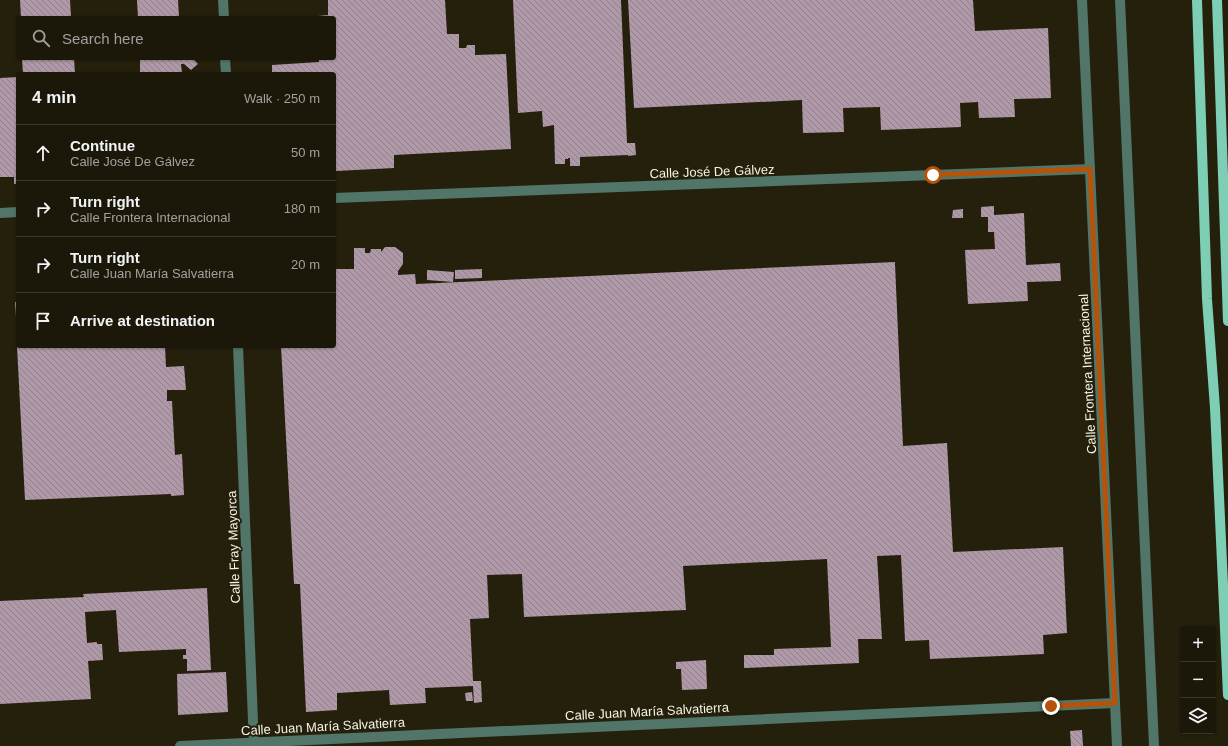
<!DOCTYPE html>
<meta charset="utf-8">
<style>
:root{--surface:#1c1809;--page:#292517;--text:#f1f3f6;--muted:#a0a09c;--line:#3a372a}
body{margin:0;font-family:Helvetica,sans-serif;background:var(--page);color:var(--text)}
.controls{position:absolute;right:12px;bottom:12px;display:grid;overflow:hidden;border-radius:4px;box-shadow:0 1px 3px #0004}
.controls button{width:36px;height:36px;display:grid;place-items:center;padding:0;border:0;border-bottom:1px solid var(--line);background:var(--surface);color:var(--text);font:20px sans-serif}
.stop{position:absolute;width:12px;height:12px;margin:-9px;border:3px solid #b45309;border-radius:50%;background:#fff}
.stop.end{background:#b45309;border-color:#fff;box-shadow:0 1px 4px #0008}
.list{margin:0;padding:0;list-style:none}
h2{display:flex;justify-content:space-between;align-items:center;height:52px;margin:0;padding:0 16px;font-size:17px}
h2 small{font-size:13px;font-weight:400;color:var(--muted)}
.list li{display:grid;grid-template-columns:26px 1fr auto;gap:12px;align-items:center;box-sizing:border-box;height:56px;padding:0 16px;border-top:1px solid var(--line)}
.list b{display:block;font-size:15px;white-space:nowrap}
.list p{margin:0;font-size:13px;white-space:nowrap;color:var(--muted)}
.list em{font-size:13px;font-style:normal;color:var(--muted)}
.icon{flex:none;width:22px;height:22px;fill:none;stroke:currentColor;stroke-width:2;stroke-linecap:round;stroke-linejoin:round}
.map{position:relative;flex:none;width:1228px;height:746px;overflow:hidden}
.search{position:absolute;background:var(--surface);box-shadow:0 1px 3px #0004;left:16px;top:16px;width:320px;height:44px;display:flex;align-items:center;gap:10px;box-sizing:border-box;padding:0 14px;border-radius:4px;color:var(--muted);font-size:15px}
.panel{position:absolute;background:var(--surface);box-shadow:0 1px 3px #0004;left:16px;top:72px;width:320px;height:276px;border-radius:4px}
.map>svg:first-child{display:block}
</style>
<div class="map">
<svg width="1228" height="746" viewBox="0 0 1228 746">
<defs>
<pattern id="building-back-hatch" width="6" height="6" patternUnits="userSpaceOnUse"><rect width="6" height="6" fill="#af99a9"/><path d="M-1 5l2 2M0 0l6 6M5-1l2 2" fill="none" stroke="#91818b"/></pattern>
</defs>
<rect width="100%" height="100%" fill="#25200c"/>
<g fill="url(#building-back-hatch)">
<polygon points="20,0 70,0 71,18 21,18"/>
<polygon points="137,0 178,0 179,18 138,18"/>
<polygon points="328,0 445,0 447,34 459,34 459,48 466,48 467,45 475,45 475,55 506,54 511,149 394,155 394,168 336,171 335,163 334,163 334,74 272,74 272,65 319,62 319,58 334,58 334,18 318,18 318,16 328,15"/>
<polygon points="513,0 621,0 627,143 635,143 636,155 628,156 628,155 580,157 580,166 570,166 570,158 568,158 568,159 565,159 565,164 555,164 554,125 543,127 542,111 518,113"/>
<polygon points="628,0 973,0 975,31 1048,28 1051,98 1014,99 1015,117 979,118 978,102 960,103 961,127 881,130 880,107 843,108 844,132 803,133 802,100 634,108"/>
<polygon points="22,58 74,58 75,74 23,74"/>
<polygon points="140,58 196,58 194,60 198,64 191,70 184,64 181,64 182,74 112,74 112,73 140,72"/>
<polygon points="18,77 18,184 14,184 14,177 0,177 0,78"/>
<polygon points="994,206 994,215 1024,213 1026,265 1060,263 1061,281 1027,282 1028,301 968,304 965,250 995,249 994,232 988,232 988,217 981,217 981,207"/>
<polygon points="963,209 963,218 952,218 953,210"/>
<polygon points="385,247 395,247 403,253 403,264 398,271 398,275 415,274 416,284 895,262 895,264 903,446 947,443 953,552 1063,547 1067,633 1043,635 1044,654 930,659 929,640 905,641 901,555 877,556 882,639 858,639 859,663 744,668 744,655 774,655 774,649 831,647 827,559 683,566 686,610 524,617 522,574 487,575 489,618 470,619 473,681 481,681 482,702 474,703 473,686 425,688 426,703 390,705 389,690 337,693 337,710 306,712 300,584 294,584 281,346 334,346 334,269 354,269 354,248 365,248 365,253 370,253 371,249 381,249 381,252"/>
<polygon points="482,269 482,278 455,279 455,270"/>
<polygon points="427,270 454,272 453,282 427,280"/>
<polygon points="15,302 18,302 18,332 17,332"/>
<polygon points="17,346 165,346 166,367 184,366 186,390 167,390 167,401 172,401 175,455 182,454 184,495 171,496 171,494 25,500"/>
<polygon points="207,588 211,670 187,671 187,659 183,659 183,655 186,655 186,649 119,652 116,610 85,612 87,643 97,642 97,644 102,644 103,660 88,661 91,699 0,704 0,601 84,597 83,594"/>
<polygon points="706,660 707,689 682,690 681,669 676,669 676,662"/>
<polygon points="226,672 228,712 178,715 177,674"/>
<polygon points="472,692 473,701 466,701 465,693"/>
<polygon points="1082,730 1083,746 1071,746 1070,731"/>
</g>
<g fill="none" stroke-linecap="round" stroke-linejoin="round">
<g stroke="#517669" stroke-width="10">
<polyline points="223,0 224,18"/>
<polyline points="1082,0 1117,746"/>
<polyline points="1120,0 1154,746"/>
<polyline points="225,58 226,74"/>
<polyline points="334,198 1090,169"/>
<polyline points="0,213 18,212"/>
<polyline points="238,346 254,746"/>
<polyline points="180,746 1115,703"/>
</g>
<g stroke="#7dceb4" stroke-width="10">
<polyline points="1197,0 1207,299 1215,408 1228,695"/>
<polyline points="1217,0 1228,321"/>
</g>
</g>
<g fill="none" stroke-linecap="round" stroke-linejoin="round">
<polyline stroke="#b45309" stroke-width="5" points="933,175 1090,169 1115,703 1051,706"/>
</g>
<g text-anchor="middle" stroke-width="4" stroke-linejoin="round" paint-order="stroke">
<g font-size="13" fill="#f6f3e6" stroke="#25200c">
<text transform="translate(712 171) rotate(-2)" y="5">Calle José De Gálvez</text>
<text transform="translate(1087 374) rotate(-93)" y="5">Calle Frontera Internacional</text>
<text transform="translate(233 547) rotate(-92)" y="5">Calle Fray Mayorca</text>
<text transform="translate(647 711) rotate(-3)" y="5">Calle Juan María Salvatierra</text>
<text transform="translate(323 726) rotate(-3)" y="5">Calle Juan María Salvatierra</text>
</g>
</g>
</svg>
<div class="controls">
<button>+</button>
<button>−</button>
<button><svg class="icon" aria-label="layers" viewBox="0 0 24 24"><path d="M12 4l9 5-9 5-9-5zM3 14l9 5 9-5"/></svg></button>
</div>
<div class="stop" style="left:933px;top:175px"></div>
<div class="stop end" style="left:1051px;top:706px"></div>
<div class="search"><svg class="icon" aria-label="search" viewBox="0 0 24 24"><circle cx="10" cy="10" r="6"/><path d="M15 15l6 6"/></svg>Search here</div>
<section class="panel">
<h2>4 min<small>Walk · 250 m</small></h2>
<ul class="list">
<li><svg class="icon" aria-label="ahead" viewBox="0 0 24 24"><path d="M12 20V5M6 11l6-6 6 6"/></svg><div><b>Continue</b><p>Calle José De Gálvez</p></div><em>50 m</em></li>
<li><svg class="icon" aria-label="right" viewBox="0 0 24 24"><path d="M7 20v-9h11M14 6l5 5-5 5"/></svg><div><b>Turn right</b><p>Calle Frontera Internacional</p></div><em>180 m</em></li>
<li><svg class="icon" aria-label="right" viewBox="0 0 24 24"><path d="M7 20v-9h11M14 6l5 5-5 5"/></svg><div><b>Turn right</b><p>Calle Juan María Salvatierra</p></div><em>20 m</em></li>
<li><svg class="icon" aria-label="arrive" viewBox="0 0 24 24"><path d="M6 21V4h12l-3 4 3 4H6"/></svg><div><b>Arrive at destination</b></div></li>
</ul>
</section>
</div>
